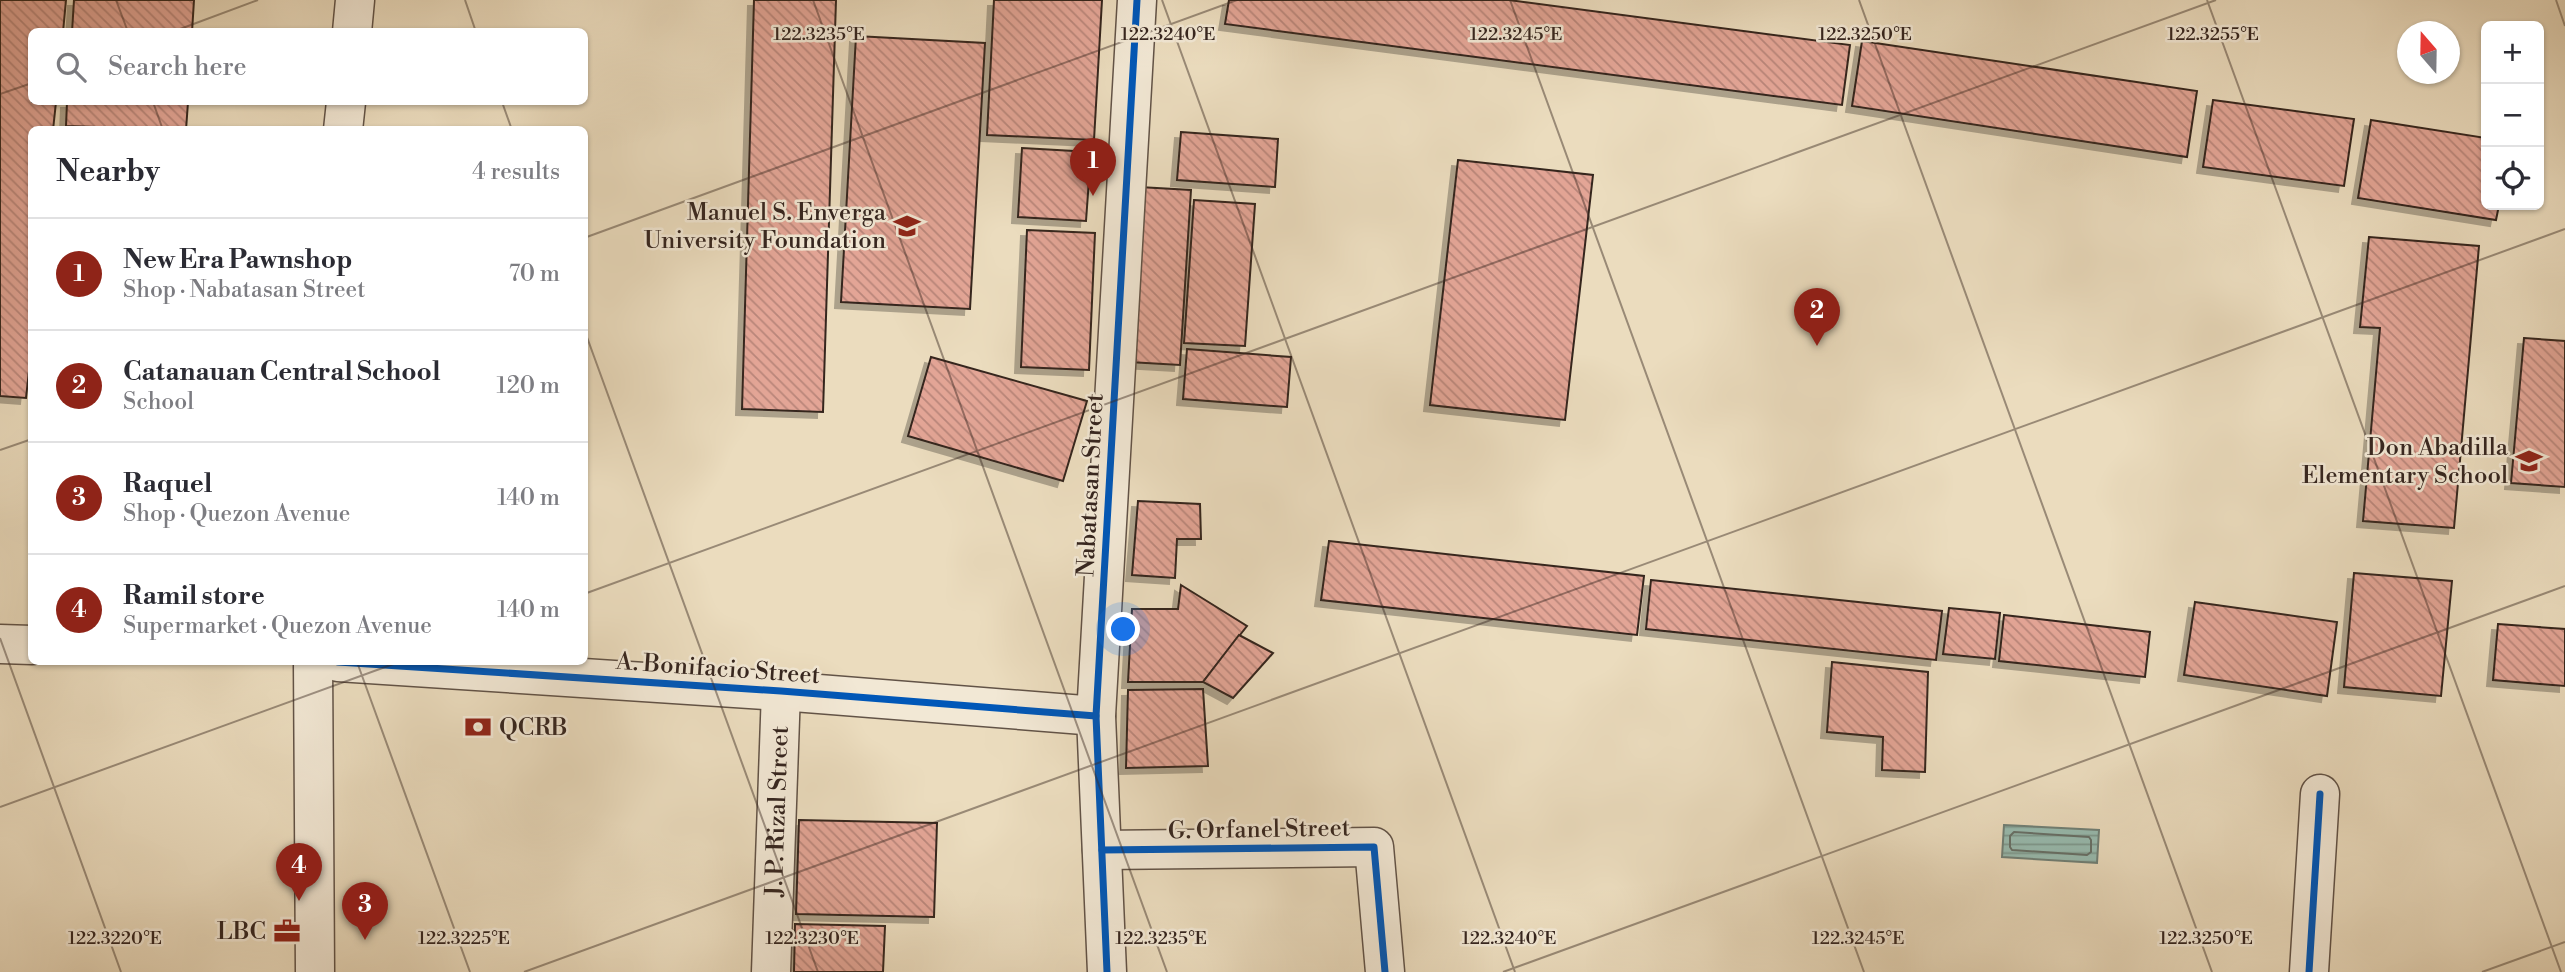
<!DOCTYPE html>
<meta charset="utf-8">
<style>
:root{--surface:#fff;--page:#f2f2f3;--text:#2b2b33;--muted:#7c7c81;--line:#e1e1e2;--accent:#8f2418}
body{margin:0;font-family:"Libre Bodoni",serif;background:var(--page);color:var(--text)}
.controls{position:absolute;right:21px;top:21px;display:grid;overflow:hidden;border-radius:10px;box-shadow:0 2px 5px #0004}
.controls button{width:63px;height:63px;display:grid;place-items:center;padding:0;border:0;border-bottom:2px solid var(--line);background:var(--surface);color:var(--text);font:35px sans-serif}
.compass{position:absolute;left:2397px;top:21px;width:63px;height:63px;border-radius:50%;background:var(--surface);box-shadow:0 2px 5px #0004;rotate:340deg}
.you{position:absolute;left:1124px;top:630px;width:24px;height:24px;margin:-18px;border:5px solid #fff;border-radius:50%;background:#1a73e8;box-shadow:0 0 0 10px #1a73e833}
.badge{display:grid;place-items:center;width:46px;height:46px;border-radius:50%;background:var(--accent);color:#fff;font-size:23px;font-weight:700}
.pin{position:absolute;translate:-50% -58px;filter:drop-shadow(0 2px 4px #0008)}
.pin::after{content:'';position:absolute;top:37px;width:24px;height:21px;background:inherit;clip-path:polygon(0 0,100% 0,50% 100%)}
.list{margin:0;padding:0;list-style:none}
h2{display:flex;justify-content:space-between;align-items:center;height:91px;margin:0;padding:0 28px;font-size:30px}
h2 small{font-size:23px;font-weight:400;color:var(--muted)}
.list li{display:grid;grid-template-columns:46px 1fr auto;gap:21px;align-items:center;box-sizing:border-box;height:112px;padding:0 28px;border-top:2px solid var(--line)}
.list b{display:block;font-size:26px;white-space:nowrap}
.list p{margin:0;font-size:23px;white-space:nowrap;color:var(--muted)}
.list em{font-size:23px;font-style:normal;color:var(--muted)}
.icon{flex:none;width:38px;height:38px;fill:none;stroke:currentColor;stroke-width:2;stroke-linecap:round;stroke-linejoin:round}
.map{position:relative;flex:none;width:2565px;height:972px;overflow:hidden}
.search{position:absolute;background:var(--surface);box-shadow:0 2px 5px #0004;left:28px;top:28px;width:560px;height:77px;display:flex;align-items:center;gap:18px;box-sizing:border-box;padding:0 24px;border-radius:10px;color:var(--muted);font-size:26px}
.panel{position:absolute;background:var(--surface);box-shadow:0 2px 5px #0004;left:28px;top:126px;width:560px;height:539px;border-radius:10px}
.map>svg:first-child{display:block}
</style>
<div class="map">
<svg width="2565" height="972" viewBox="0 0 2565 972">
<defs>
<pattern id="water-rules" width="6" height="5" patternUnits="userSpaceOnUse" patternTransform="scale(1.75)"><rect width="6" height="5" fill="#98bcb1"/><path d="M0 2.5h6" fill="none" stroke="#7d998f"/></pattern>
<pattern id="building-back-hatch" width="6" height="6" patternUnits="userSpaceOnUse" patternTransform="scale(1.75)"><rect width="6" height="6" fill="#e3a596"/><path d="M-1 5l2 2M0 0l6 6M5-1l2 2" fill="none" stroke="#b9867a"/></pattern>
<filter id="shadow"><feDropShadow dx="-6" dy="6" stdDeviation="0" flood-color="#0004"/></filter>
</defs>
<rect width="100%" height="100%" fill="#ebdcbe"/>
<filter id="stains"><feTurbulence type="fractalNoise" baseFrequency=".00286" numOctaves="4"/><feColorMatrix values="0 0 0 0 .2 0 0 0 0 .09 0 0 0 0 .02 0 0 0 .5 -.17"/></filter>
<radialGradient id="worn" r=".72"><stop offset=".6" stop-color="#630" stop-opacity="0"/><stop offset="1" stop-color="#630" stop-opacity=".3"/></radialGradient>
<polygon fill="url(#water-rules)" stroke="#708077" stroke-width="2" points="2004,825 2099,830 2097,863 2002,857"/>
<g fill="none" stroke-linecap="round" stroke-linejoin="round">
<polygon stroke="#667068" stroke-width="2" points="2014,832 2089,837 2091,840 2091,852 2087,855 2012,850 2010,847 2010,836"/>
</g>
<g fill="url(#building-back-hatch)" stroke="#35251f" stroke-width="2" filter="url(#shadow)">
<polygon points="0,0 66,0 63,32 32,32 32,102 56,102 53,130 32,130 32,344 26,398 0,396"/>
<polygon points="74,0 194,0 192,32 72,32"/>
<polygon points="754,0 836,0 823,412 742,409"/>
<polygon points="994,0 1102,0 1094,140 987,135"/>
<polygon points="1229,0 1509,0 1850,45 1842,105 1225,24"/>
<polygon points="856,36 985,43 970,309 841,302"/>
<polygon points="1862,41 2197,91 2187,157 1852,106"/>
<polygon points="2213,100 2354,119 2344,186 2203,167"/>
<polygon points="67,102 188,102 186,130 66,126"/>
<polygon points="2371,120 2486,138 2486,205 2499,205 2496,220 2358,198"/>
<polygon points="1181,132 1278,139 1275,187 1177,180"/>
<polygon points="1022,148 1091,152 1086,221 1018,217"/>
<polygon points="1458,160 1593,175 1565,420 1430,405"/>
<polygon points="1139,187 1191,190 1180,365 1129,362"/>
<polygon points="1194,200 1255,204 1245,346 1184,343"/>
<polygon points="1027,230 1095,233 1089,370 1021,367"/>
<polygon points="2369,237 2479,246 2454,528 2363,521 2380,328 2360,327"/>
<polygon points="2524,338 2565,341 2565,487 2511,483"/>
<polygon points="1187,349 1291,357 1287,407 1183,399"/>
<polygon points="931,357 1087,401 1063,481 908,436"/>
<polygon points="1138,501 1200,504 1201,539 1177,539 1175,578 1132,575"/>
<polygon points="1329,541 1644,576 1637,635 1321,600"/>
<polygon points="2354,573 2452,581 2441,696 2344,687"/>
<polygon points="1651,580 1942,611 1936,660 1646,629"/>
<polygon points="1181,585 1247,626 1203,682 1128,682 1132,609 1178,609"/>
<polygon points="2195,602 2337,622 2327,696 2184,675"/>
<polygon points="1949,608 2000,613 1995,659 1943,654"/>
<polygon points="2004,615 2150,632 2145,677 1999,661"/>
<polygon points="2498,624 2565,629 2565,686 2493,680"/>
<polygon points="1239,635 1273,653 1233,698 1203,682"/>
<polygon points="1832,662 1928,672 1925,772 1882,770 1883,737 1827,732"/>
<polygon points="1203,689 1208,766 1126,768 1128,690"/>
<polygon points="799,820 937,823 934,917 796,914"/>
<polygon points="795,924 885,926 883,972 794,972"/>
</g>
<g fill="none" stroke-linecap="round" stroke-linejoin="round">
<g stroke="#625347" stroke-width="41">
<g id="minor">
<polyline points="352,32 355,0"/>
<polyline points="343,130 346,102"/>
<polyline points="0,644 32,645"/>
<polyline points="313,662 315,972"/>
<polyline points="338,662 781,691 1096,716"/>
<polyline points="1102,850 1374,847 1385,972"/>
<path id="s1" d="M 771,972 L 781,691"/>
<polyline points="1107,972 1096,716 1137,0"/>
<polyline points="2309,972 2320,794"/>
</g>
</g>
<use href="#minor" stroke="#f2e8d5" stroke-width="38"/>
<g stroke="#f2e8d5" stroke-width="11">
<g id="cycleway">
<polyline points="338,662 781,691 1096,716"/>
<polyline points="1102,850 1374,847 1385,972"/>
<polyline points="1107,972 1096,716 1137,0"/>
<polyline points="2309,972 2320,794"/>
</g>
</g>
<use href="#cycleway" stroke="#0057b8" stroke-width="7"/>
</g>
<path fill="none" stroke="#35251f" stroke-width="2" stroke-opacity="0.45" d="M 116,0 L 128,32M 465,0 L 476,32M 813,0 L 1167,972M 1162,0 L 1515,972M 1510,0 L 1864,972M 1859,0 L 2212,972M 2207,0 L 2561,972M 2556,0 L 2565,26M 172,32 L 258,0M 0,94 L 32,83M 153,102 L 163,130M 502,102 L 512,130M 584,238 L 1237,0M 584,329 L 818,972M 0,450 L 32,439M 584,594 L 2216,0M 0,638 L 121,972M 357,662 L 470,972M 0,807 L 399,662M 524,972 L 2565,229M 1503,972 L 2565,586M 2482,972 L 2565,942"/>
<defs>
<g id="university-bare" transform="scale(2.1)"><path d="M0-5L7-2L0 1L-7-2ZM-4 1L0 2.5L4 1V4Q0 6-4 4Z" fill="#8f2418" stroke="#f2e8d5" stroke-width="2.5" paint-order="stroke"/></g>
<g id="school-bare" transform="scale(2.1)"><path d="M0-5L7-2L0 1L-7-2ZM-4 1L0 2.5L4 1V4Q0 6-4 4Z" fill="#8f2418" stroke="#f2e8d5" stroke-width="2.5" paint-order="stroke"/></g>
<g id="bank-bare" transform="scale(2.1)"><path d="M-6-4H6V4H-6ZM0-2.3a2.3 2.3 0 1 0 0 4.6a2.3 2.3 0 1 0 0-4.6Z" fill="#8f2418" stroke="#f2e8d5" stroke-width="2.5" paint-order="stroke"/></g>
<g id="office-bare" transform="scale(2.1)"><path d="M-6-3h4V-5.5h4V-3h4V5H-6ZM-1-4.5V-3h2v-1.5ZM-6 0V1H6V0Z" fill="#8f2418" stroke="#f2e8d5" stroke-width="2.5" paint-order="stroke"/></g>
</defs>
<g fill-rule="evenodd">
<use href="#university-bare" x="907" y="226"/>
<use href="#school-bare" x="2529" y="461"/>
<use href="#bank-bare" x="478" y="727"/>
<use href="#office-bare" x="287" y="931"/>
</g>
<g text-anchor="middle" stroke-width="5" stroke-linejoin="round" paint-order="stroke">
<g font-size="24" fill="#35251f" stroke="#f2e8d5" text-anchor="end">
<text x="886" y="220">Manuel S. Enverga<tspan x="886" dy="28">University Foundation</tspan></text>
<text x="2508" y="455">Don Abadilla<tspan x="2508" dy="28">Elementary School</tspan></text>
<text x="499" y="735" text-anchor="start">QCRB</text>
<text x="266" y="939">LBC</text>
</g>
<g font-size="24" fill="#35251f" stroke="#f2e8d5">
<text transform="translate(1090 485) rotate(-87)" y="8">Nabatasan Street</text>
<text transform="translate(718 668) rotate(4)" y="8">A. Bonifacio Street</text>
<text dy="8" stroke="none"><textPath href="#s1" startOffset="161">J. P. Rizal Street</textPath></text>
<text transform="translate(1259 829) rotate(-1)" y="8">G. Orfanel Street</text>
</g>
</g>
<g font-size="18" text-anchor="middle" fill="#35251f" stroke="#f2e8d5" stroke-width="5" stroke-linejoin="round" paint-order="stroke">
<text x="819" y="40">122.3235°E</text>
<text x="1168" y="40">122.3240°E</text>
<text x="1516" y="40">122.3245°E</text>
<text x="1865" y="40">122.3250°E</text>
<text x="2213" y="40">122.3255°E</text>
<text x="115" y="944">122.3220°E</text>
<text x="464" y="944">122.3225°E</text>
<text x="812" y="944">122.3230°E</text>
<text x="1161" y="944">122.3235°E</text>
<text x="1509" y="944">122.3240°E</text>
<text x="1858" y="944">122.3245°E</text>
<text x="2206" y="944">122.3250°E</text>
</g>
<rect width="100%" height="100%" filter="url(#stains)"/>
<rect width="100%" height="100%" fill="url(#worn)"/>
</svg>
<div class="controls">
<button>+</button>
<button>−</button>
<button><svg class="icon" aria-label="locate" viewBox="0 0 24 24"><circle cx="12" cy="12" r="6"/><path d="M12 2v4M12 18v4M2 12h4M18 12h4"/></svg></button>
</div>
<svg class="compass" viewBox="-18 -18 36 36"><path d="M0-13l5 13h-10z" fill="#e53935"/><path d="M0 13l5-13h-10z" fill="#7c7c81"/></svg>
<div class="you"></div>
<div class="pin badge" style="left:1093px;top:196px">1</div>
<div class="pin badge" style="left:1817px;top:346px">2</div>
<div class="pin badge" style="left:365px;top:940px">3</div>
<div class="pin badge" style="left:299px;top:901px">4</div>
<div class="search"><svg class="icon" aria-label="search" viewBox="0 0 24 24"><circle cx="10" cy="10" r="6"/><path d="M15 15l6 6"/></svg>Search here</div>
<section class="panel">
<h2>Nearby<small>4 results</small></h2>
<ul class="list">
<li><span class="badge">1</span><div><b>New Era Pawnshop</b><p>Shop · Nabatasan Street</p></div><em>70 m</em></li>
<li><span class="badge">2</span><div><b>Catanauan Central School</b><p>School</p></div><em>120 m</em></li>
<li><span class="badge">3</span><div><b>Raquel</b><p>Shop · Quezon Avenue</p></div><em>140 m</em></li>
<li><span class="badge">4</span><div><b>Ramil store</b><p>Supermarket · Quezon Avenue</p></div><em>140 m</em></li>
</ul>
</section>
</div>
